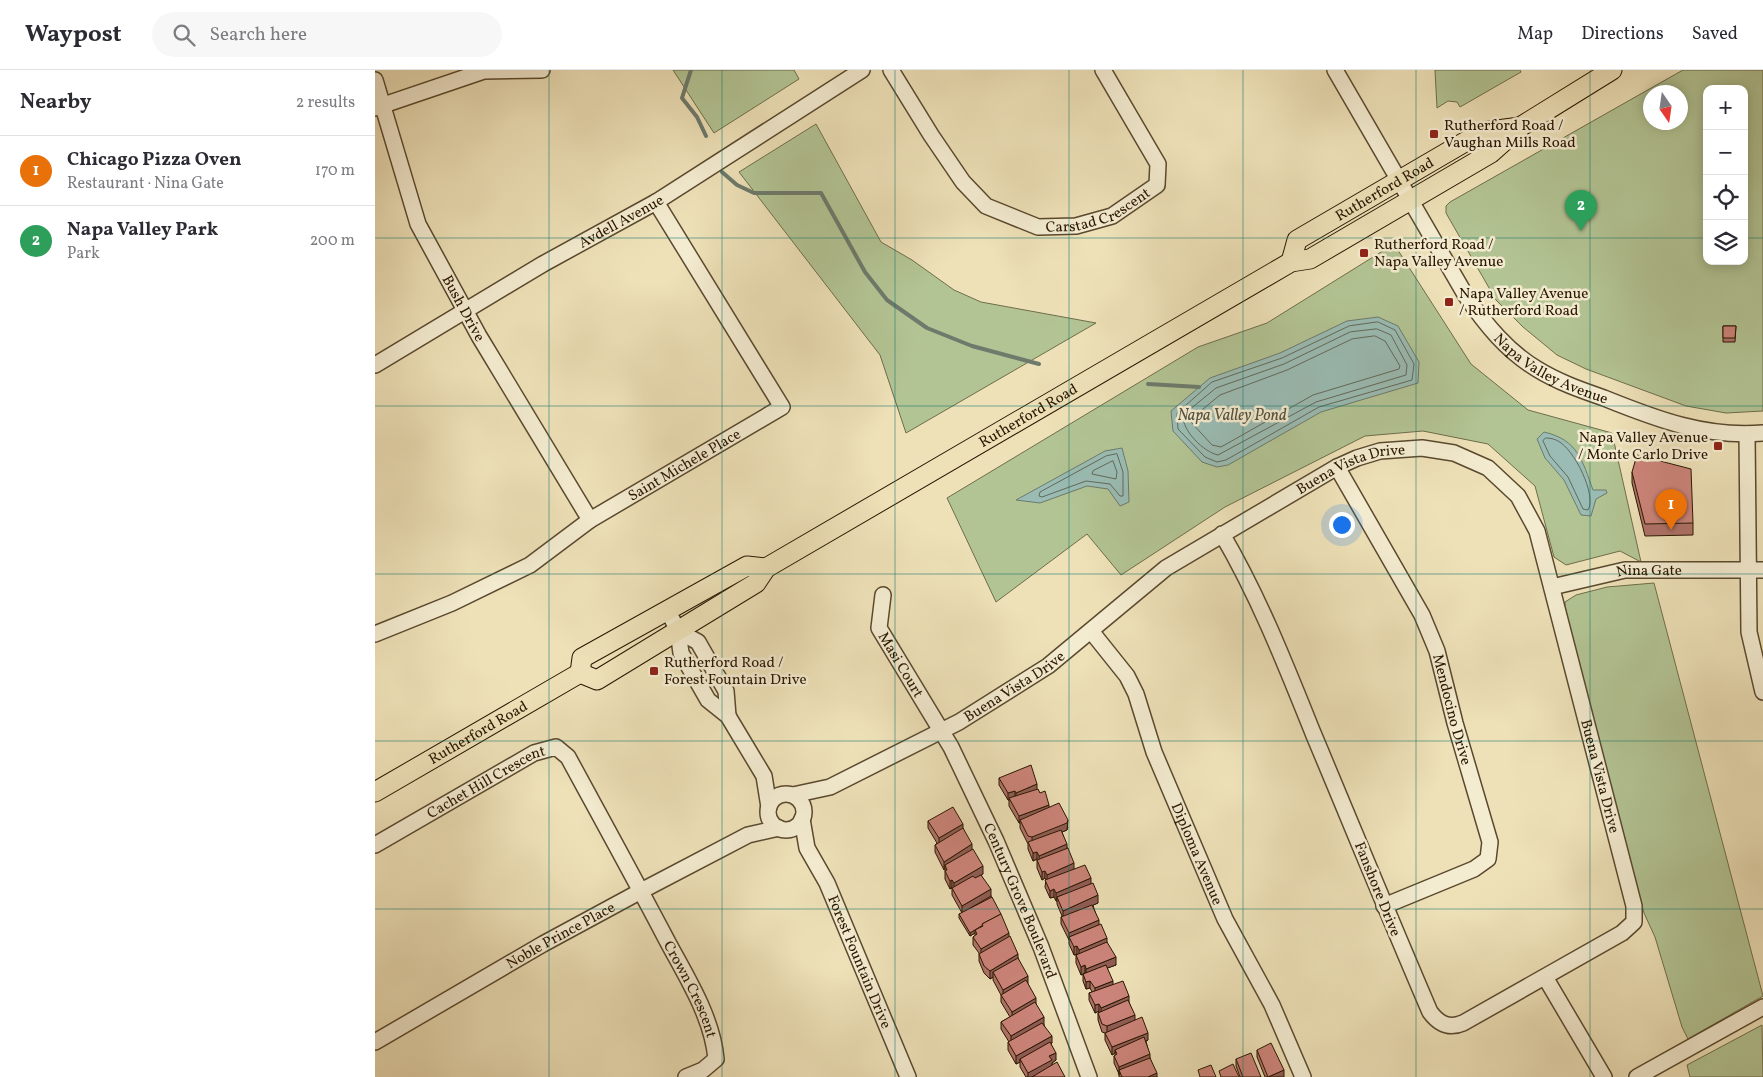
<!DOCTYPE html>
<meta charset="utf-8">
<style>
:root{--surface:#fff;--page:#f7f7f7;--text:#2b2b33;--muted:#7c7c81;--line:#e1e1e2;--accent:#d93025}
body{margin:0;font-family:Vollkorn,serif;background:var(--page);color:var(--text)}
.controls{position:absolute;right:15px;top:15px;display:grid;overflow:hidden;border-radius:10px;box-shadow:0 2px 12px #0003}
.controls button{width:45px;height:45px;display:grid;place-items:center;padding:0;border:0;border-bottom:1px solid var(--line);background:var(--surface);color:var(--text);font:25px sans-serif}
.compass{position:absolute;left:1268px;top:15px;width:45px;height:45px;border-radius:50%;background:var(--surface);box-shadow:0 2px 12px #0003;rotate:167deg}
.you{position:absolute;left:966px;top:454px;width:18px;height:18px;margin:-12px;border:4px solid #fff;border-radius:50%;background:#1a73e8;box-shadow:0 0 0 8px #1a73e833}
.badge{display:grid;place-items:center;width:32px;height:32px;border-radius:50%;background:var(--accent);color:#fff;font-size:16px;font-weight:700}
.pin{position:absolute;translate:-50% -41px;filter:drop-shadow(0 1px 2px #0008)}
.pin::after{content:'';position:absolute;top:26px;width:18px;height:15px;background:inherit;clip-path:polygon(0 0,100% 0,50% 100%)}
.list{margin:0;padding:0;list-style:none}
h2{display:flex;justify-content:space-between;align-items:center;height:65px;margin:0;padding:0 20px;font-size:21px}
h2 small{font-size:16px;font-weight:400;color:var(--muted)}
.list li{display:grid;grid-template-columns:32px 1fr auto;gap:15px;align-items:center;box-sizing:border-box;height:70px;padding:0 20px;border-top:1px solid var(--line)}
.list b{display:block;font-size:19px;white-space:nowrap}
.list p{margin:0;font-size:16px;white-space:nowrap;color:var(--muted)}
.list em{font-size:16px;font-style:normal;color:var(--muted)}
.icon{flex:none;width:28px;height:28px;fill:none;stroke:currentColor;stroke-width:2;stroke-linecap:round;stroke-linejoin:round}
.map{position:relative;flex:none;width:1388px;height:1007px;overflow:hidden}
header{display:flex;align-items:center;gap:30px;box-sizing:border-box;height:70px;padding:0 25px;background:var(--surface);border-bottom:1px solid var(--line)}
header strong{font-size:24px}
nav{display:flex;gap:28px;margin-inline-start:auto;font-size:18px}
.search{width:350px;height:45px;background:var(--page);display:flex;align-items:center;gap:12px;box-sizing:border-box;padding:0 18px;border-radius:28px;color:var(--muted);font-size:19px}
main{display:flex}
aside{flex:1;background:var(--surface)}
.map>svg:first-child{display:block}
</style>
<header>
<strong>Waypost</strong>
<div class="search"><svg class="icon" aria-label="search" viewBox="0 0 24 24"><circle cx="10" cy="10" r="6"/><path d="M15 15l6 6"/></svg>Search here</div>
<nav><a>Map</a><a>Directions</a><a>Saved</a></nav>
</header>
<main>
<aside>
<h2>Nearby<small>2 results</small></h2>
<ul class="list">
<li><span class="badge" style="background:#e8710a">1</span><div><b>Chicago Pizza Oven</b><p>Restaurant · Nina Gate</p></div><em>170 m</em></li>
<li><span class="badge" style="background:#2e9e5b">2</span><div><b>Napa Valley Park</b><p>Park</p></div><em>200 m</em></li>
</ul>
</aside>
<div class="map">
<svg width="1388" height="1007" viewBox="0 0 1388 1007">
<rect width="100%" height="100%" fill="#eee1b8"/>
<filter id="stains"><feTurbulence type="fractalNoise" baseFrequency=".004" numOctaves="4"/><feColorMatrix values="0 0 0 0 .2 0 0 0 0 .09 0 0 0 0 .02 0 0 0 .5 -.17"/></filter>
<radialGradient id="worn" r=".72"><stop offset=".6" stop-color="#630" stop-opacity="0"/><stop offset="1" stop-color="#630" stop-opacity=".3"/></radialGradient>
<g fill="#b3c494" stroke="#6e6d4a" fill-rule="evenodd">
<polygon points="298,0 419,0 424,9 339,63"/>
<polygon points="1060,0 1145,0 1146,2 1085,37 1082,32 1073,31 1062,38"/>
<path d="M 1308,0 L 1388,0 L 1388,341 L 1351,343 L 1311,336 L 1211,299 L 1182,285 L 1148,257 L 1121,230 L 1071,143 L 1071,136 L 1075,132 ZM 1332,19 L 1369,19 L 1369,191 L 1332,191 ZM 1276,22 L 1306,22 L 1306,52 L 1276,52 Z"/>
<polygon points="441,54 506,172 537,190 579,220 606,232 721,253 531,363 505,285 364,102"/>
<polygon points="1019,174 1096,294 1153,340 1237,363 1266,492 1245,481 1191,495 1179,487 1160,416 1113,374 1048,361 990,366 850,437 746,505 712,464 621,532 572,428 823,277 892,253"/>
<polygon points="1279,513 1388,926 1313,969 1307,957 1280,867 1269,843 1190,538 1190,532 1201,525 1232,517"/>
<polygon points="1387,955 1388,1007 1315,1007 1312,995"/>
</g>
<g fill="#9abcb4" stroke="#6d7a6c">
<polygon points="1003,247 1023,256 1044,292 1043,313 946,342 853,395 842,397 827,392 798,361 796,341 835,308 905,283 972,251"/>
<path d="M 1169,362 C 1203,370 1207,390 1218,420 L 1231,420 L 1232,423 L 1221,429 L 1216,446 L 1206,445 L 1189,410 L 1170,388 L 1162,369 Z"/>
<polygon points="747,378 753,401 754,432 745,436 733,419 712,416 665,433 641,430 730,381"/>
</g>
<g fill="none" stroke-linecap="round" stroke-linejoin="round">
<g stroke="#62695a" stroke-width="1">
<polygon points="1003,252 1020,260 1039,294 1037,310 944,337 851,390 842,392 830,387 803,359 802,343 837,312 907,288 974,256"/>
<path d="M 1002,259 L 1016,265 L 1032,295 L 1031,305 L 941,332 L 843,385 C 829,382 807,361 808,345 L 841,318 L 909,294 L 975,262 Z"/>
<polygon points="1000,266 1010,271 1025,296 1024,299 938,325 846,377 837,375 816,352 817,348 845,325 912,300 977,269"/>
<path d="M 1171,368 C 1175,368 1180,369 1183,371 C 1199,379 1222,425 1213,440 L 1208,439 L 1193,407 L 1175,386 L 1168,371 Z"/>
<polygon points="742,384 748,402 748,426 745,426 735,414 711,411 667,427 664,426 665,422 731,386"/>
<polygon points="738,391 742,402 741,409 717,404 718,401"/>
</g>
<g stroke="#6d7a6c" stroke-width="4">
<polyline points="316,0 307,28 322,47 331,66"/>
<polyline points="347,102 362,115 379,123 446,123 490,202 512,230 552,258 597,276 664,294"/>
<polyline points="773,314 824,317"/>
</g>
<g stroke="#5a492e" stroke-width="18">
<g id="minor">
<path id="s1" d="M 516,0 L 556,65 L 588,112 L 611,136 L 663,157 L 701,156 L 737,146 L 782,115 L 783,94 L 728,0"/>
<path id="s2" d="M 960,0 L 1091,226 C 1111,255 1132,281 1162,299 C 1183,312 1206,320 1229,328 C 1281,349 1331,368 1388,363"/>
<path id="s3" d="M 0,10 L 43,154 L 104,266 L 215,450"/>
<polyline points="0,38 109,1 167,0"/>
<path id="s4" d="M 0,295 L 168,194 L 281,132 L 487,0"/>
<polyline points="1372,364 1374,562 1388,622"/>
<path id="s5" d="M 962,397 L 1047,545 L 1062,581 L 1080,653 L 1115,772 L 1113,789 L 1099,799 L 1009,836"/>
<path id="s6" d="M 1177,517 L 1250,500 L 1388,500"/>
<path id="s7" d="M 508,525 L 504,558 L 576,677 L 621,771 L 666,877 L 714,1007"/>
<polyline points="293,541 303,561 306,583 333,630 353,646 389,706 394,737"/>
<polyline points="303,561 323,572 351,621 353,646"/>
<path id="s8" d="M 716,561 L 752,606 L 761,624 L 779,682 L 850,849 L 897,935 L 928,1007"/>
<path id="s9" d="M 0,564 L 77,533 L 155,495 L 215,450 L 407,337 L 281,132"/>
<circle cx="411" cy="742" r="18"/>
<path id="s10" d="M 418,725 L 455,717 L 584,652 L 673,596 L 791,498 L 962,397 L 982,388 L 1005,381 L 1047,378 L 1079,383 L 1113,398 L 1143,426 L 1162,461 L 1259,836 L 1259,852 L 1247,863 L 1088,953 C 1074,959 1064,954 1055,942 C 1015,849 977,756 938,663 C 911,596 884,527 847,464"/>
<path id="s11" d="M 427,749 L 432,778 L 452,813 L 533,1007"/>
<path id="s12" d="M 0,775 L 159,683 L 181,677 L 193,687 C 225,746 257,804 288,863 C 308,902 337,944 341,989 L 328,1000 L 311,1007"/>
<polyline points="1170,907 1229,1007"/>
<path id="s13" d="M 0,972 L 168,874 L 266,821 L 373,765 L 404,758"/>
<polyline points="1262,1007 1388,937"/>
</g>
</g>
<g stroke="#291600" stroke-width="21">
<g id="major">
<path id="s14" d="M 916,192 L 922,170 L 1107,62 L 1145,57"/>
<path id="s15" d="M 205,603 L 222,610 L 381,513 L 391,498 L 916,192 L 935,189 L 1116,83 L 1145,57 L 1237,0"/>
<polyline points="205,603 207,588 372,496 391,498"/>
<path id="s16" d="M 0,722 L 205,603"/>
</g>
</g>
<use href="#minor" stroke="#f4ecd1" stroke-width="15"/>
<use href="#major" stroke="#eee1b8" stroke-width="19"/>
</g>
<g fill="#af7269" stroke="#291600">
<polygon points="1348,256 1361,256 1360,272 1348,272"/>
<polygon points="1257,402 1318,453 1318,465 1270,466 1257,413"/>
<polygon points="624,708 662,719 674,738 693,757 692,760 687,762 699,799 716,814 723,833 718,835 724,855 732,873 741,895 732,898 738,915 754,932 760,950 773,970 771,971 775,988 782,1007 744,1007 744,1004 739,993 739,986 740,985 740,983 737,985 730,970 730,963 727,962 723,950 723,943 724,942 724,941 720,943 714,930 714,923 717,922 715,918 711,919 708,911 708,904 710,903 706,905 701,893 701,885 703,885 702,884 699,885 694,874 694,870 686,854 686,847 687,846 682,834 682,831 681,831 679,827 675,828 670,817 671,810 670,808 667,810 662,798 662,789 658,791 653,779 653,774 645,758 645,753 644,753 634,736 634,730 633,730 624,715"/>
<polygon points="553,751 588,758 597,780 608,804 606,805 616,826 643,888 669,955 677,973 676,974 681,990 677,993 677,995 690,1007 651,1007 645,997 645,992 641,994 633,980 633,972 634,972 626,959 626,952 635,947 626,932 626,925 618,910 618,907 615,909 609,903 604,891 604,883 598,875 598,867 600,866 600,863 595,866 584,848 584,844 587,843 577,825 577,818 575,819 570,809 570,799 569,800 560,782 560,775 562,773 553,758"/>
<polygon points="882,980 909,1007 890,1007 882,987"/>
<polygon points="861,989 886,1007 865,1007 861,996"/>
</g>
<g fill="#8f5c55" stroke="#291600">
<polygon points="662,714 662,722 641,731 641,723"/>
<polygon points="640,721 640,728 633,730 633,723"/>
<polygon points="674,735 674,742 645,750 645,753 644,753 644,746"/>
<polygon points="693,750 692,760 657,775 657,767"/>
<polygon points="588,754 588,762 564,776 564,768"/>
<polygon points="597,774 597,781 570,795 570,799 569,800 569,792"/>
<polygon points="692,774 692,782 664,793 664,786"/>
<polygon points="662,782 662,789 658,791 658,783"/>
<polygon points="699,793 699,801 672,812 672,805"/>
<polygon points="608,796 608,804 579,821 579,813"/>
<polygon points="670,801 670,808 667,810 667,802"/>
<polygon points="716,808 716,816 682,827 682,831 681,831 681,823"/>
<polygon points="577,810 577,817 575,819 575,811"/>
<polygon points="616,819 616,826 587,843 587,836"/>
<polygon points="679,819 679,827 675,828 675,821"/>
<polygon points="723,825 723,833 688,848 688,841"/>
<polygon points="724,850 724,858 694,867 694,870 694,863"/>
<polygon points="607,855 607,859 600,860 600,863 595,866 595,863"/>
<polygon points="634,863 634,870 606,886 606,879"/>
<polygon points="732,868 732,876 704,888 704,880"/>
<polygon points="702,876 702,884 699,885 699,877"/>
<polygon points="643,884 643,892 618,902 618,907 615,909 615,901"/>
<polygon points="741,887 741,895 711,906 711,899"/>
<polygon points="710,895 710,903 706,905 706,897"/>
<polygon points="653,906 653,913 628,928 628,920"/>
<polygon points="715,911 715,918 711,919 711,912"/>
<polygon points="738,911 738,919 720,926 720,918"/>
<polygon points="754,926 754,933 726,945 726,938"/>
<polygon points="661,928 661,936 637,950 637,942"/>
<polygon points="724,934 724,941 720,943 720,935"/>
<polygon points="760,945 760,953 732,964 732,956"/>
<polygon points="669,947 669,955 636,974 636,966"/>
<polygon points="773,963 773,970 741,983 740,980 740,983 737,985 737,977"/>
<polygon points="677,966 677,973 646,991 645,989 645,992 641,994 641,986"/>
<polygon points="681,983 681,990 677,993 677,998 660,1007 653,1007 653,1003 674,986"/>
<polygon points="775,984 775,992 744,1000 744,1005 744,997"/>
<polygon points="909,1000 909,1007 893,1007"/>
<polygon points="782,1003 782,1007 773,1007"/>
</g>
<g fill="#cc847a" stroke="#291600">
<polygon points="1348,256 1361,256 1360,268 1348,268"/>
<polygon points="1262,385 1316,399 1318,453 1270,454 1257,402"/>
<polygon points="656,695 662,714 641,723 640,721 633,723 624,708"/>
<polygon points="663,719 665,723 670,721 674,735 644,746 634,728"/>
<polygon points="684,733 693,750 692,753 657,767 653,766 645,750"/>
<polygon points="578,737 588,754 564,768 553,751"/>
<polygon points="588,758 597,774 569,792 560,775"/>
<polygon points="686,760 692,774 664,786 662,782 658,783 653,772"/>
<polygon points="693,778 699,793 672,805 670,801 667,802 662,790"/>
<polygon points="598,779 608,796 579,813 577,810 575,811 570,801 572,800 570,795"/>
<polygon points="710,795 716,808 681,823 679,819 675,821 670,810"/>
<polygon points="606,805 616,819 587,836 577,818 598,806 600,808"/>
<polygon points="718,813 723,825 688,841 682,827"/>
<polygon points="617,827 626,844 607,854 608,855 595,863 584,844"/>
<polygon points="717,835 724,850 694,863 686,847"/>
<polygon points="626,844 634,863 606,879 598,867 602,864 600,860 608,856 607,854"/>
<polygon points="726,854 732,868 704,880 702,876 699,877 694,867"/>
<polygon points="635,866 643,884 615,901 609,896 604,884"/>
<polygon points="732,872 741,887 711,899 710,895 706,897 701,885"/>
<polygon points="643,888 653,906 628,920 618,902"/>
<polygon points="731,895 738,911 720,918 715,911 711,912 708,904"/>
<polygon points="651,910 661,928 637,942 626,925"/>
<polygon points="748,911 754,926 726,938 724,934 720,935 714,923"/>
<polygon points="753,930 760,945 732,956 727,954 723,943"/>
<polygon points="660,932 669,947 636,966 626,952"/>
<polygon points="767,947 773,963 737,977 730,963"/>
<polygon points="667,953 677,966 641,986 633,972"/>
<polygon points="769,967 775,984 744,997 739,986 742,984 740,980"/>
<polygon points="675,972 681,983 674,986 677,990 653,1003 645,989"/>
<polygon points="896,973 909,1000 893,1007 882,980"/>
<polygon points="876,983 886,1007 868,1007 861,989"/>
<polygon points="775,988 782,1003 773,1007 747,1007 744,1000"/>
<polygon points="682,992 690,1007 657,1007"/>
<polygon points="858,994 864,1007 846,1007 844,1001"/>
<polygon points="836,995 841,1007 825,1007 823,1000"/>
</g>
<path fill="none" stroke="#0f766e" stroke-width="1" stroke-opacity="0.55" d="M 174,0 L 174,1007M 347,0 L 347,1007M 520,0 L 520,1007M 694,0 L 694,1007M 868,0 L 868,1007M 1041,0 L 1041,1007M 1215,0 L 1215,1007M 0,168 L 1332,168M 1369,168 L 1388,168M 0,336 L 1388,336M 0,504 L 1388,504M 0,671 L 1388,671M 0,839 L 1388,839"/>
<g fill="#8f2418" stroke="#f4ecd1" stroke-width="2">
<rect x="1054" y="59" width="10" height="10" rx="2.5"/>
<rect x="984" y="178" width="10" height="10" rx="2.5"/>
<rect x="1069" y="227" width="10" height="10" rx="2.5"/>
<rect x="1338" y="371" width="10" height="10" rx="2.5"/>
<rect x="274" y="596" width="10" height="10" rx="2.5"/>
</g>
<g text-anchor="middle" stroke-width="5" stroke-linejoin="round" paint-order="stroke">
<g font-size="15" fill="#291600" stroke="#f4ecd1" text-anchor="start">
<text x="1069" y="60">Rutherford Road /<tspan x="1069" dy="17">Vaughan Mills Road</tspan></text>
<text x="999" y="179">Rutherford Road /<tspan x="999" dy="17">Napa Valley Avenue</tspan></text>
<text x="1084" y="228">Napa Valley Avenue<tspan x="1084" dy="17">/ Rutherford Road</tspan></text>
<text x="1333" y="372" text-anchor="end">Napa Valley Avenue<tspan x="1333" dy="17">/ Monte Carlo Drive</tspan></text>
<text x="289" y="597">Rutherford Road /<tspan x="289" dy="17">Forest Fountain Drive</tspan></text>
</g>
<g font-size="15" fill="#291600" stroke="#f4ecd1">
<text dy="5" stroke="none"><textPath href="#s14" startOffset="124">Rutherford Road</textPath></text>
<text dy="5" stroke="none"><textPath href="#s1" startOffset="286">Carstad Crescent</textPath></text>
<text dy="5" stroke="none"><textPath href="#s4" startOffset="285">Avdell Avenue</textPath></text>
<text dy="5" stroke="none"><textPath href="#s3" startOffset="246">Bush Drive</textPath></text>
<text dy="5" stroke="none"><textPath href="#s2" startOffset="376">Napa Valley Avenue</textPath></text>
<text dy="5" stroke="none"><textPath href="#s15" startOffset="526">Rutherford Road</textPath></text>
<text dy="5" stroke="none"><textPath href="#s9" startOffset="354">Saint Michele Place</textPath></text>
<text dy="5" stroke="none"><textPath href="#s10" startOffset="652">Buena Vista Drive</textPath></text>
<text dy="5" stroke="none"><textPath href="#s6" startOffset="99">Nina Gate</textPath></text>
<text dy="5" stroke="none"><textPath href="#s7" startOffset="76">Masi Court</textPath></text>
<text dy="5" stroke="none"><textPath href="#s10" startOffset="248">Buena Vista Drive</textPath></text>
<text dy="5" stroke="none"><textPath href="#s5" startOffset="270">Mendocino Drive</textPath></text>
<text dy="5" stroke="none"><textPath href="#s16" startOffset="119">Rutherford Road</textPath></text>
<text dy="5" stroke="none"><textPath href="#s10" startOffset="1131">Buena Vista Drive</textPath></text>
<text dy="5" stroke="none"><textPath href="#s12" startOffset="128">Cachet Hill Crescent</textPath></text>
<text dy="5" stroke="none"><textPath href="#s8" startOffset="249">Diploma Avenue</textPath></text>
<text transform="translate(1003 819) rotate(68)" y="5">Fanshore Drive</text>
<text dy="5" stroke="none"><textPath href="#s7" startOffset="341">Century Grove Boulevard</textPath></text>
<text dy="5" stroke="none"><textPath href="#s13" startOffset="214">Noble Prince Place</textPath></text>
<text dy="5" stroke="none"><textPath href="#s11" startOffset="155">Forest Fountain Drive</textPath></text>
<text dy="5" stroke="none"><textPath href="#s12" startOffset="485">Crown Crescent</textPath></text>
</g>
<g font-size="16" font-style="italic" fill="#51503f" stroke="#f4ecd1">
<text x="857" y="350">Napa Valley Pond</text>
</g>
</g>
<rect width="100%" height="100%" filter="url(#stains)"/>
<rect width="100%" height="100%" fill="url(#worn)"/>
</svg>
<div class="controls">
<button>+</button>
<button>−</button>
<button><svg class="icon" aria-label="locate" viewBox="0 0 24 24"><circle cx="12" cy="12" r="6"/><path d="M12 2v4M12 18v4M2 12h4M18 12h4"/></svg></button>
<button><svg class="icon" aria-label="layers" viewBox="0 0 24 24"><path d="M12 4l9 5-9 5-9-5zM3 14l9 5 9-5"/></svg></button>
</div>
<svg class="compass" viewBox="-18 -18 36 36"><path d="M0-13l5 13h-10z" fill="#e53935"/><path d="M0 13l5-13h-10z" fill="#7c7c81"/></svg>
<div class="you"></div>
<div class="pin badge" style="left:1296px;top:460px;background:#e8710a">1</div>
<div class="pin badge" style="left:1206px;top:161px;background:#2e9e5b">2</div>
</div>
</main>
